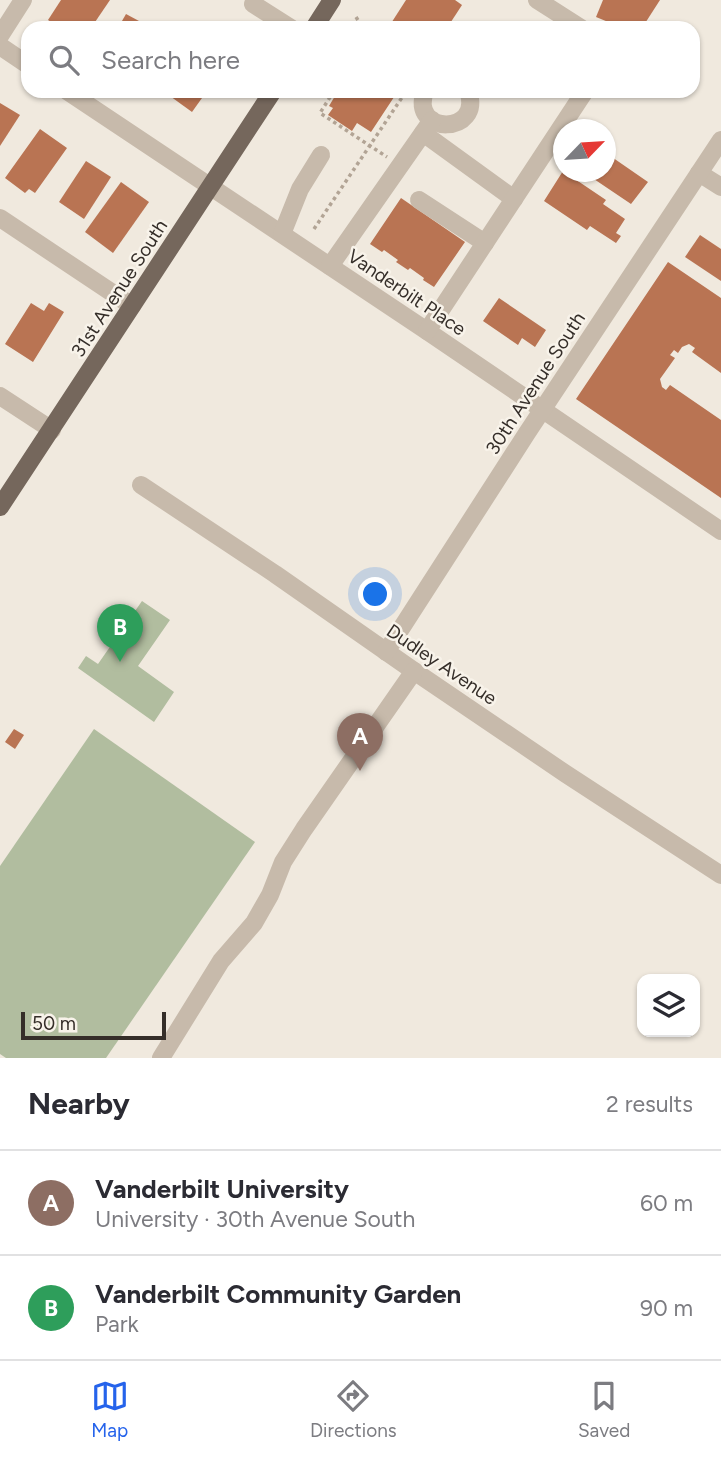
<!DOCTYPE html>
<meta charset="utf-8">
<style>
:root{--surface:#fff;--page:#f7f7f7;--text:#2b2b33;--muted:#7c7c81;--line:#e1e1e2;--accent:#2563eb}
body{margin:0;font-family:Figtree,sans-serif;background:var(--page);color:var(--text)}
.controls{position:absolute;right:21px;bottom:21px;display:grid;overflow:hidden;border-radius:14px;box-shadow:0 2px 5px #0004}
.controls button{width:63px;height:63px;display:grid;place-items:center;padding:0;border:0;border-bottom:2px solid var(--line);background:var(--surface);color:var(--text);font:35px sans-serif}
.compass{position:absolute;left:553px;top:119px;width:63px;height:63px;border-radius:50%;background:var(--surface);box-shadow:0 2px 5px #0004;rotate:65deg}
.scale{position:absolute;left:21px;bottom:18px;width:145px;box-sizing:border-box;padding-left:7px;border:4px solid #352e29;border-top:0;font-size:19px;line-height:24px;white-space:nowrap;color:#352e29;-webkit-text-stroke:5px #f8f3ea;paint-order:stroke}
.you{position:absolute;left:376px;top:595px;width:24px;height:24px;margin:-18px;border:5px solid #fff;border-radius:50%;background:#1a73e8;box-shadow:0 0 0 10px #1a73e833}
.badge{display:grid;place-items:center;width:46px;height:46px;border-radius:50%;background:var(--accent);color:#fff;font-size:23px;font-weight:700}
.pin{position:absolute;translate:-50% -58px;filter:drop-shadow(0 2px 4px #0008)}
.pin::after{content:'';position:absolute;top:37px;width:24px;height:21px;background:inherit;clip-path:polygon(0 0,100% 0,50% 100%)}
.list{margin:0;padding:0;list-style:none}
h2{display:flex;justify-content:space-between;align-items:center;height:91px;margin:0;padding:0 28px;font-size:30px}
h2 small{font-size:23px;font-weight:400;color:var(--muted)}
.list li{display:grid;grid-template-columns:46px 1fr auto;gap:21px;align-items:center;box-sizing:border-box;height:105px;padding:0 28px;border-top:2px solid var(--line)}
.list b{display:block;font-size:26px;white-space:nowrap}
.list p{margin:0;font-size:23px;white-space:nowrap;color:var(--muted)}
.list em{font-size:23px;font-style:normal;color:var(--muted)}
.icon{flex:none;width:38px;height:38px;fill:none;stroke:currentColor;stroke-width:2;stroke-linecap:round;stroke-linejoin:round}
.map{position:relative;flex:none;width:721px;height:1058px;overflow:hidden}
.search{position:absolute;background:var(--surface);box-shadow:0 2px 5px #0004;left:21px;right:21px;top:21px;height:77px;display:flex;align-items:center;gap:18px;box-sizing:border-box;padding:0 24px;border-radius:21px;color:var(--muted);font-size:26px}
.sheet{height:301px;background:var(--surface)}
nav{display:flex;justify-content:space-around;align-items:center;box-sizing:border-box;height:98px;border-top:2px solid var(--line);background:var(--surface);font-size:19px;color:var(--muted)}
nav a{display:grid;justify-items:center;gap:4px}
nav .on{color:var(--accent)}
.map>svg:first-child{display:block}
</style>
<div class="map">
<svg width="721" height="1058" viewBox="0 0 721 1058">
<rect width="100%" height="100%" fill="#f0e9de"/>
<g fill="#b1bd9f">
<polygon points="142,601 170,620 138,666 174,692 154,722 78,668 86,656 98,664"/>
<polygon points="94,729 255,842 106,1058 6,1058 0,1054 0,866"/>
</g>
<g fill="#b97453">
<polygon points="61,0 110,0 91,28 60,28 48,20"/>
<polygon points="406,0 455,0 462,5 447,28 388,28"/>
<polygon points="603,0 660,0 642,28 623,28 596,17"/>
<polygon points="126,14 152,28 118,28"/>
<polygon points="163,91 207,91 192,112"/>
<polygon points="338,91 398,91 371,132 357,123 352,131 328,115 333,108 329,106"/>
<polygon points="0,103 20,115 0,146"/>
<polygon points="40,129 67,148 35,193 29,189 25,193 5,178"/>
<polygon points="606,153 648,182 631,204 588,175 590,172 606,172"/>
<polygon points="86,161 111,177 84,219 59,202"/>
<polygon points="563,171 606,200 603,204 625,219 616,233 621,236 616,243 590,226 587,230 544,201"/>
<polygon points="121,182 149,202 113,253 85,232"/>
<polygon points="401,198 465,242 434,287 423,280 424,278 410,268 408,270 396,262 398,260 384,250 382,252 370,244"/>
<polygon points="700,235 721,249 721,281 685,257"/>
<polygon points="668,262 721,298 721,373 692,352 695,348 689,344 682,347 678,353 674,350 670,355 675,358 660,379 662,387 666,390 670,385 721,420 721,498 576,399"/>
<polygon points="499,298 546,330 535,347 522,338 518,345 483,321"/>
<polygon points="31,303 44,311 49,303 64,312 33,362 5,344"/>
<polygon points="14,729 24,735 15,749 5,742"/>
</g>
<g fill="none" stroke-linecap="round" stroke-linejoin="round">
<g stroke="#b2a495" stroke-width="3.5" stroke-dasharray="3.5 3.5" stroke-linecap="butt">
<polyline points="356,17 363,28"/>
<polyline points="334,91 320,113 387,157"/>
<polyline points="314,229 405,93"/>
</g>
<g stroke="#c7baab" stroke-width="18">
<polyline points="537,0 581,28"/>
<polyline points="253,4 291,28"/>
<polyline points="0,36 23,0"/>
<polyline points="0,46 28,65"/>
<polyline points="67,91 427,331 721,531"/>
<path d="M 425,91 C 409,136 484,135 468,91"/>
<polyline points="423,133 514,199"/>
<polyline points="699,173 721,187"/>
<polyline points="419,200 485,243"/>
<polyline points="0,218 132,306"/>
<polyline points="282,234 300,189 321,155"/>
<polyline points="330,266 432,120"/>
<polyline points="427,331 585,91"/>
<polyline points="0,396 52,430"/>
<polyline points="141,485 275,574 414,671 566,774 721,875"/>
<polyline points="386,652 527,433 721,140"/>
<polyline points="161,1058 221,961 254,923 270,895 283,862 304,829 414,671"/>
</g>
<g stroke="#75675c" stroke-width="18">
<polyline points="314,28 332,0"/>
<polyline points="0,507 273,91"/>
</g>
</g>
<g text-anchor="middle" stroke-width="5" stroke-linejoin="round" paint-order="stroke">
<g font-size="19" fill="#352e29" stroke="#f8f3ea">
<text transform="translate(119 288) rotate(-57)" y="7">31st Avenue South</text>
<text transform="translate(407 292) rotate(34)" y="7">Vanderbilt Place</text>
<text transform="translate(535 383) rotate(-57)" y="7">30th Avenue South</text>
<text transform="translate(442 664) rotate(34)" y="7">Dudley Avenue</text>
</g>
</g>
</svg>
<div class="controls">
<button><svg class="icon" aria-label="layers" viewBox="0 0 24 24"><path d="M12 4l9 5-9 5-9-5zM3 14l9 5 9-5"/></svg></button>
</div>
<svg class="compass" viewBox="-18 -18 36 36"><path d="M0-13l5 13h-10z" fill="#e53935"/><path d="M0 13l5-13h-10z" fill="#7c7c81"/></svg>
<div class="scale">50 m</div>
<div class="you"></div>
<div class="pin badge" style="left:360px;top:771px;background:#8d6e63">A</div>
<div class="pin badge" style="left:120px;top:662px;background:#2e9e5b">B</div>
<div class="search"><svg class="icon" aria-label="search" viewBox="0 0 24 24"><circle cx="10" cy="10" r="6"/><path d="M15 15l6 6"/></svg>Search here</div>
</div>
<section class="sheet">
<h2>Nearby<small>2 results</small></h2>
<ul class="list">
<li><span class="badge" style="background:#8d6e63">A</span><div><b>Vanderbilt University</b><p>University · 30th Avenue South</p></div><em>60 m</em></li>
<li><span class="badge" style="background:#2e9e5b">B</span><div><b>Vanderbilt Community Garden</b><p>Park</p></div><em>90 m</em></li>
</ul>
</section>
<nav>
<a class="on"><svg class="icon" aria-label="map" viewBox="0 0 24 24"><path d="M3 6l6-2 6 2 6-2v14l-6 2-6-2-6 2zM9 4v14M15 6v14"/></svg>Map</a>
<a><svg class="icon" aria-label="directions" viewBox="0 0 24 24"><path d="M12 3l9 9-9 9-9-9zM9 14v-3h6M13 9l2 2-2 2"/></svg>Directions</a>
<a><svg class="icon" aria-label="saved" viewBox="0 0 24 24"><path d="M7 4h10v16l-5-4-5 4z"/></svg>Saved</a>
</nav>
